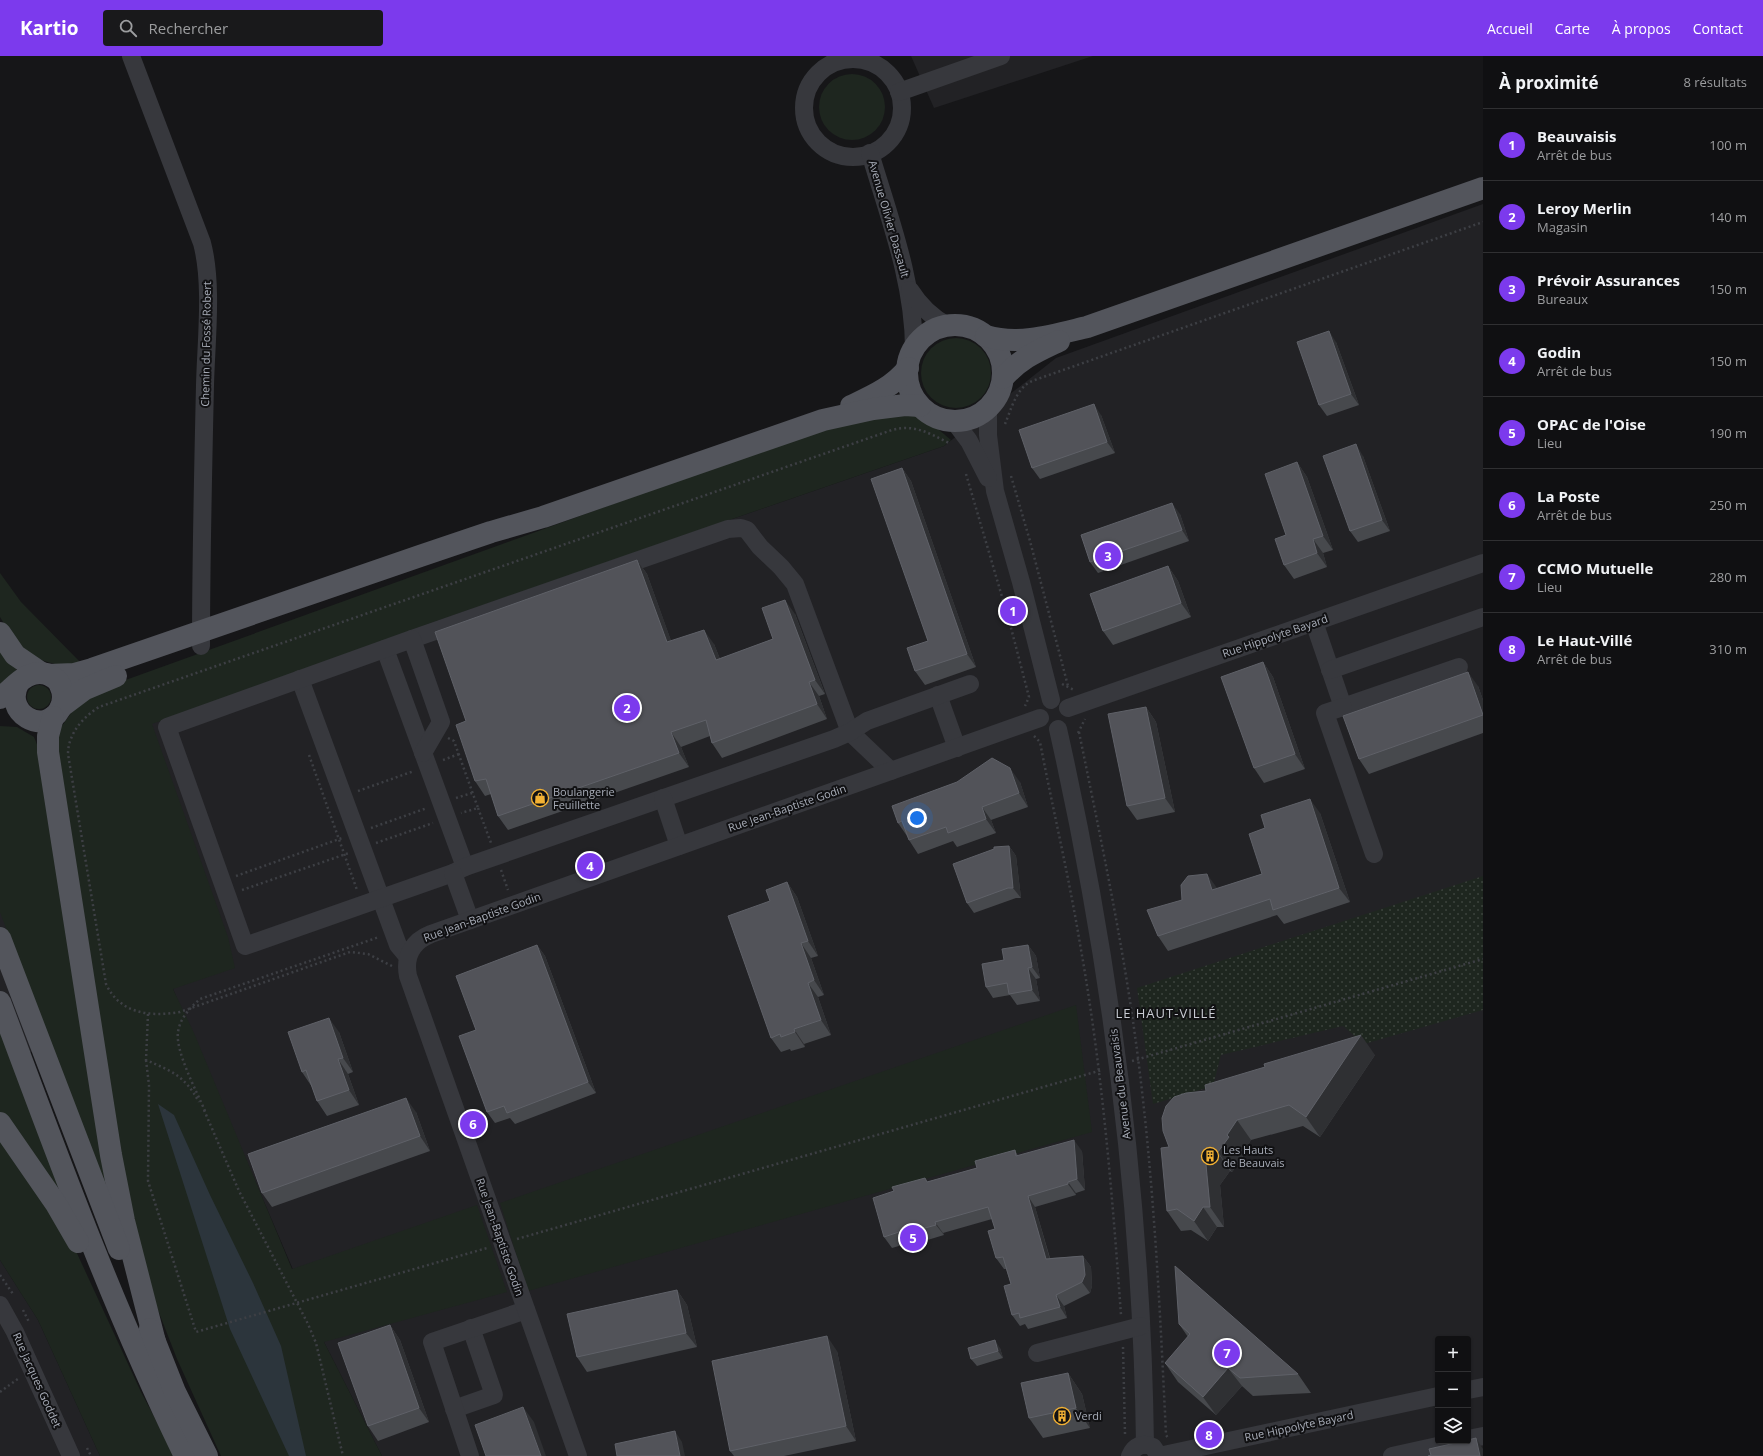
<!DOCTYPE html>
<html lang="fr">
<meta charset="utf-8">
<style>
:root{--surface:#101012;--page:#19191b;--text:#f1f3f6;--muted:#9c9d9f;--line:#303032;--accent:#7c3aed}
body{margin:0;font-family:"Open Sans",sans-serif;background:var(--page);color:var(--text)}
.controls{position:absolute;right:12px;bottom:12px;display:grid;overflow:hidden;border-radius:4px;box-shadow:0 1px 3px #0004}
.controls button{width:36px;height:36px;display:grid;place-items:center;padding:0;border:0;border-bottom:1px solid var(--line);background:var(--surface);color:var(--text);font:20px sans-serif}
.you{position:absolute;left:917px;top:762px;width:14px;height:14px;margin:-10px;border:3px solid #fff;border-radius:50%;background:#1a73e8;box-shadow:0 0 0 6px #1a73e833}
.badge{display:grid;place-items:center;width:26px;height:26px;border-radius:50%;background:var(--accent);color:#fff;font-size:13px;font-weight:700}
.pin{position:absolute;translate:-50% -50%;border:2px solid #fff;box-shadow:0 1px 4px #0006}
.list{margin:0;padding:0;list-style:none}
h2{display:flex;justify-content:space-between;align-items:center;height:52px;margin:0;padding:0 16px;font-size:17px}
h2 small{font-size:13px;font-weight:400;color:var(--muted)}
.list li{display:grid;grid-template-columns:26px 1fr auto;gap:12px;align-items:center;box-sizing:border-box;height:72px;padding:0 16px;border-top:1px solid var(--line)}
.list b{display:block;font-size:15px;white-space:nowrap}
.list p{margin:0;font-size:13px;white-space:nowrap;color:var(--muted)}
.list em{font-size:13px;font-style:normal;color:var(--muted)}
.icon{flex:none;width:22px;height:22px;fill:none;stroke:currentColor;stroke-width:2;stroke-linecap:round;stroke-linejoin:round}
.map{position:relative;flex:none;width:1483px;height:1400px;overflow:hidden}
header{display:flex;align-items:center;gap:24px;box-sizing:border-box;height:56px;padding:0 20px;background:var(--accent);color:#fff}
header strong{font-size:19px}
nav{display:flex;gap:22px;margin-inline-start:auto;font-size:14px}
.search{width:280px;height:36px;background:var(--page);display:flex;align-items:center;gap:10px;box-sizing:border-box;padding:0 14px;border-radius:4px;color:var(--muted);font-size:15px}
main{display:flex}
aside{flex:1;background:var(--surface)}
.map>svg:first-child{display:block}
</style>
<header>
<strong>Kartio</strong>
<div class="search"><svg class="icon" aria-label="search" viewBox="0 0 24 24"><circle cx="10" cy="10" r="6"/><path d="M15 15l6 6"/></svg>Rechercher</div>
<nav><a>Accueil</a><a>Carte</a><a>À propos</a><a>Contact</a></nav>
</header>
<main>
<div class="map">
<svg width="1483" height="1400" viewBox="0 0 1483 1400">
<defs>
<pattern id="garden-dots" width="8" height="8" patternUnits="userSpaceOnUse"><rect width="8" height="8" fill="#1e261f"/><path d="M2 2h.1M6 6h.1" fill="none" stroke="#3c433d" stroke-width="1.8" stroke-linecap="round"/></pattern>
</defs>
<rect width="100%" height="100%" fill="#161618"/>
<g fill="#222225" fill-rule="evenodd">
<polygon points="911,0 1093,0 934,52"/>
<path d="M 1483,148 L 1483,1400 L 382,1400 L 324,1286 L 173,933 L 0,1010 L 0,715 L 944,390 L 1056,302 ZM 1438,1283 L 1468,1283 L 1468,1385 L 1438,1385 Z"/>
<polygon points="0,1204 38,1264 100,1400 0,1400"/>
</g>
<g fill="#1e261f">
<circle cx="852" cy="51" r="33"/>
<circle cx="956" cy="317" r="35"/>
<polygon points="908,355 938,373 951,384 944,390 431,567 152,668 228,881 235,912 173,933 194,977 292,1213 477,1149 507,1236 324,1286 382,1400 221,1400 177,1303 156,1249 135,1180 53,697 59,674 84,639 840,366"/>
<polygon points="0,517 21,546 82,608 62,610 44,605 21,595 0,561"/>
<polygon points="0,586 18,610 14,618 0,631"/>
<circle cx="39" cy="641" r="12"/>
<polygon points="0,670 17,671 34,681 42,701 111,1129 104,1132 0,856"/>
<polygon points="1076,949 1092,1076 528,1235 500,1147"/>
<polygon points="0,968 74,1163 0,1056"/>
<polygon points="0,1075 69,1180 141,1336 175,1400 100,1400 38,1264 0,1204"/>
</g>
<polygon fill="url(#garden-dots)" points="1483,820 1483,954 1364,988 1343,970 1221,999 1213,1030 1153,1048 1137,932"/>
<polygon fill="#2c353c" points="158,1048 174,1059 210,1139 253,1227 281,1290 306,1400 289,1400 230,1273"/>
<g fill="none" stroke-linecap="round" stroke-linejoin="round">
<g stroke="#3d3f44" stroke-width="2.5" stroke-dasharray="2 3" stroke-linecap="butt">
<path d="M 1005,368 C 1011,354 1016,332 1032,325 L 1483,166"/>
<polyline points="966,418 1010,568 1029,641 1025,650"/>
<polyline points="1011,420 1030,485 1068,630"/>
<polyline points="1062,628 1074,634"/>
<path d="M 1079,676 C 1101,784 1124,892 1138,1002 C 1154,1127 1160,1253 1166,1379 L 1168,1382"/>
<polyline points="1078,677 1085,663"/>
<path d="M 1034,680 L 1040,686 C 1053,754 1069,821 1080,888 C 1102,1011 1112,1135 1121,1259"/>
<polyline points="448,682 454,685 478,752 461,757"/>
<polyline points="309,699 357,834"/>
<polyline points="443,704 459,698"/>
<polyline points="358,735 414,715"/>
<polyline points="456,742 472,737"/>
<polyline points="478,752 491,787"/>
<polyline points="371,772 427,752"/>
<polyline points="376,787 433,767"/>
<polyline points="501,814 508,834"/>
<polyline points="236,820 342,782"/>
<polyline points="242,834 349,797"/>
<path d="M 392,910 L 368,898 L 350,896 L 180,956 C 150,961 120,958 106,928 L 68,698 C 68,678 83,661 99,651 L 892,374 C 914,368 929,377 949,387"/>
<path d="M 148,958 L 146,1004 C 173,1016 184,1019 199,1046"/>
<polyline points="146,1004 149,1029 148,1125 196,1276 487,1192"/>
<polyline points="1132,1005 1483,903"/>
<polyline points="204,1054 239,1135 308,1268 316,1287 343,1400"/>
<path d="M 205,1055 C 197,1036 175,995 178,976 C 180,962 190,952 200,943 L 379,881"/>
<polyline points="517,1183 1102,1014"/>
<polyline points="0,1219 13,1238"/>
<polyline points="23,1254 29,1266"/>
<polyline points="1123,1291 1125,1378 1123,1380"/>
<polyline points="0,1336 19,1322"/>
<polyline points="87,1392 91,1400"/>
</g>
<g stroke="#37383d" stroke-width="18">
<path d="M 131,0 L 202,187 C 213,228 206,286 205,329 C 203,416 201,503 201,590"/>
<circle cx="853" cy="52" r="49"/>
<polyline points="899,36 1001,0"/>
<path d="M 870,97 C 889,161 914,226 914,293"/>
<path d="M 910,234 C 920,250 931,261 948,270"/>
<polyline points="988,352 988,379 995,435 1021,526 1051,644"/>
<polyline points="954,365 969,385 988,422"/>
<polyline points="1314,566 1343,651 1459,611"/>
<polyline points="412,583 728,473 741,472 747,474 760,491 781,511 795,528 850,676 891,715"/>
<polyline points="385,593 465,811"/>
<polyline points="1330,614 1483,561"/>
<polyline points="300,623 398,889 408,901"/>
<polyline points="938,639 957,692"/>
<polyline points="1343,651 1325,657 1374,798"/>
<polyline points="1068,652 1483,507"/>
<path d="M 1058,673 C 1111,908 1142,1147 1145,1389"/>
<polyline points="423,697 441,666 412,583 167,671 245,890 453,817 465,811 834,683 850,676 867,665 970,628"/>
<polyline points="663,742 679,790"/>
<polyline points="453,817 470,864"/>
<polyline points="0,1249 15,1276 71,1400"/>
<polyline points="1037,1297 1141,1270"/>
<polyline points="1468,1334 1483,1331"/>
<polyline points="454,1353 494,1339 471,1272"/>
<polyline points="1468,1383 1483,1380"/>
<polyline points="470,1400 432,1286 526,1254"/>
<path d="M 578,1400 L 408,920 C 404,900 413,885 431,878 L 1040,662"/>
<path d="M 1130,1400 C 1134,1390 1143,1386 1153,1391 L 1159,1400 L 1438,1340"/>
<polyline points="1392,1400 1460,1385"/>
</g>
<g stroke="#53555c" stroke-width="22">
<circle cx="955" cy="317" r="48"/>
<path d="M 986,280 C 1019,290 1054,279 1087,271 L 1483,132"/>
<path d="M 1003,322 C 1021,302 1036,296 1059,285"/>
<path d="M 851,350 C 872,340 893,331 908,312"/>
<polyline points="0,577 15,599 40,616"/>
<polyline points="49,619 74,618 92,613 420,500 491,476 543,461 823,364 873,353 905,349 920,350"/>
<path d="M 0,642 C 14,632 27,612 47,618 C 52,620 58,624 60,629 C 64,637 64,645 60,653 C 45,681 1,657 19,626"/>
<polyline points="61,651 85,633 116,620"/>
<polyline points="53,661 48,680 48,696 111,1099 124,1165 155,1286"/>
<polyline points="0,882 119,1193"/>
<path d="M 0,946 C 57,1099 113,1253 185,1400"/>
<polyline points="0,1067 56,1148 78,1186"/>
<polyline points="150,1273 175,1336 207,1400"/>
</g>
</g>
<g fill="#47494d">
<polygon points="1336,286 1359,349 1327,360 1319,349"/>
<polygon points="1101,359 1115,397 1040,423 1032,412"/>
<polygon points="1363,400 1390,475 1358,486 1350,475"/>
<polygon points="1297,406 1307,421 1333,494 1323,497 1327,511 1294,523 1284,509 1286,479"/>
<polygon points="902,412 911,425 976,611 925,629 915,615 928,585"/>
<polygon points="1180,458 1189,485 1098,517 1090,506"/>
<polygon points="637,504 647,518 671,585 714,588 720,603 773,583 795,558 825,638 819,640 827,663 722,702 712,687 710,680 681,691 689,711 508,774 498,760 491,738 485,740 475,725 466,665"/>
<polygon points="1168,510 1178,525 1191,561 1113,589 1103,575"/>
<polygon points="1263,606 1273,621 1305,713 1264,727 1254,712"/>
<polygon points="1478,630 1483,644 1483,677 1369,718 1359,703"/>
<polygon points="1146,651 1156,666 1175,756 1137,764 1127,750"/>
<polygon points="1020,726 1028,751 991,764 996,777 957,791 953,785 918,798 909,784 907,780 898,767"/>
<polygon points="1320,757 1350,846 1284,868 1277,859 1168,895 1158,880 1182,844 1262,818"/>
<polygon points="1009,790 1016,800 1021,842 1016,842 974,857 967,847"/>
<polygon points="787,826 797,841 818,900 811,902 824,939 818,941 831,979 804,988 805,991 791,995 790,993 781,996 771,982"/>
<polygon points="537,889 545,900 596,1037 515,1068 510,1062 495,1067 487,1056 476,974"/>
<polygon points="1028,889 1036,900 1040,922 1036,923 1040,945 1017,949 1010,939 993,942 986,931 1004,904"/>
<polygon points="339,976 353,1016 348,1018 359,1049 327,1060 317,1045 312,1031 302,1016"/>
<polygon points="1375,999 1320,1081 1303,1070 1251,1084 1242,1099 1243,1101 1232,1116 1230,1115 1220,1129 1224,1171 1217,1171 1208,1185 1191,1174 1181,1175 1167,1155 1169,1091 1206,1035"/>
<polygon points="416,1056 430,1095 272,1151 262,1137"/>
<polygon points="1015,1094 1018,1100 1082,1095 1085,1134 1076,1137 1076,1139 1035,1151 1050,1202 1083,1200 1091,1211 1092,1230 1090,1237 1064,1250 1067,1262 1028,1273 1025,1268 1020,1270 1012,1259 1011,1228 1006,1213 1004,1213 996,1202 995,1173 992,1163 943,1177 944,1179 911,1189 909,1187 892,1192 884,1181 894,1135 977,1112"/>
<polygon points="677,1234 687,1249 697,1291 587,1316 577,1301"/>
<polygon points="1179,1268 1298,1318 1311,1337 1253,1340 1242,1330 1216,1359 1178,1326 1165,1307 1188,1281"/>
<polygon points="390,1269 400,1284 429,1366 378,1385 368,1370"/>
<polygon points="1000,1292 1003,1302 977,1310 971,1303"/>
<polygon points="837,1295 856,1385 784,1400 734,1400 730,1395"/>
<polygon points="1068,1317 1082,1338 1090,1372 1043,1382 1029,1362"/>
</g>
<g fill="#2f3033">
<polygon points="1329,275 1336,286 1359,349 1351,338"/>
<polygon points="1094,348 1101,359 1115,397 1107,386"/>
<polygon points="1356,388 1363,400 1390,475 1382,464"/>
<polygon points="1297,406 1307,421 1333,494 1323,480"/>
<polygon points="902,412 911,425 976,611 967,598"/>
<polygon points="1172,447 1180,458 1189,485 1182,474"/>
<polygon points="1313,483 1323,497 1327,511 1317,497"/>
<polygon points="637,504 647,518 677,601 667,586"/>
<polygon points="1168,510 1178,525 1191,561 1181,547"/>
<polygon points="785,544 795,558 825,638 815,624"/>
<polygon points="704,574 714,588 726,618 716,604"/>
<polygon points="1263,606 1273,621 1305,713 1295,698"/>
<polygon points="1468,616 1478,630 1483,644 1483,658"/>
<polygon points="809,626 819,640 827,663 817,648"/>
<polygon points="1146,651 1156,666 1175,756 1165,742"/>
<polygon points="671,676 681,691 689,711 679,697"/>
<polygon points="1010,712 1020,726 1028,751 1019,737"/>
<polygon points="1310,743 1320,757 1350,846 1339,832"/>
<polygon points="982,751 991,764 996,777 986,763"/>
<polygon points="1009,790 1016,800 1021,842 1013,832"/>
<polygon points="1207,818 1217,832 1212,834"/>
<polygon points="787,826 797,841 818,900 808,885"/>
<polygon points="801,887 811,902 824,939 814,924"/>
<polygon points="537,889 545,900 596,1037 588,1026"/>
<polygon points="1028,889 1036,900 1040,922 1032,911"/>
<polygon points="1028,912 1036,923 1040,945 1032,934"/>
<polygon points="808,927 818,941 831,979 821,964"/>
<polygon points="329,962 339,976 353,1016 343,1002"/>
<polygon points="794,973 804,988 805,991 795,976"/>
<polygon points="1361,979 1375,999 1320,1081 1306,1061"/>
<polygon points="338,1003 348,1018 359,1049 349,1034"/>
<polygon points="406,1042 416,1056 430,1095 420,1080"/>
<polygon points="1237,1064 1251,1084 1242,1099 1243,1101 1232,1116 1218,1096 1227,1079"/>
<polygon points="1074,1084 1082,1095 1085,1134 1077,1123"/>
<polygon points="1216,1094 1230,1115 1220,1129 1224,1171 1210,1151 1206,1109"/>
<polygon points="1068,1126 1076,1137 1076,1139 1068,1128"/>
<polygon points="1028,1140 1035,1151 1053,1214 1046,1203"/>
<polygon points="1203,1151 1217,1171 1208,1185 1194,1165"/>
<polygon points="935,1166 943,1177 944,1179 936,1169"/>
<polygon points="1083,1200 1091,1211 1092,1230 1090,1237 1082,1226"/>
<polygon points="677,1234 687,1249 697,1291 686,1277"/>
<polygon points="1056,1239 1064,1250 1067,1262 1060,1251"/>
<polygon points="390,1269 400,1284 429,1366 419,1352"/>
<polygon points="827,1280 837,1295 856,1385 846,1370"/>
<polygon points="995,1284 1000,1292 1003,1302 998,1295"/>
<polygon points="1228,1312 1242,1330 1216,1359 1203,1341"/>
<polygon points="1068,1317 1082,1338 1090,1372 1076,1352"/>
<polygon points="523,1351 534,1366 546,1400 541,1400"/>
<polygon points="675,1375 682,1386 685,1400 680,1400"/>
<polygon points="1476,1382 1483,1393 1483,1400 1480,1400"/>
</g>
<g fill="#525359" stroke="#5f6168">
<polygon points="1329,275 1351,338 1319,349 1297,286"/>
<polygon points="1094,348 1107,386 1032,412 1019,374"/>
<polygon points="1356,388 1382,464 1350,475 1323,400"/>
<polygon points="1297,406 1323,480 1313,483 1317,497 1284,509 1275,483 1286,479 1265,418"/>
<polygon points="902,412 967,598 915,615 907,592 928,585 871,423"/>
<polygon points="1172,447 1182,474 1090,506 1081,479"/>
<polygon points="637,504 667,586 704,574 716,604 773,583 762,552 785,544 815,624 809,626 817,648 712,687 706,664 671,676 679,697 498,760 486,723 475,725 456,669 466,665 435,576"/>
<polygon points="1168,510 1181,547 1103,575 1090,538"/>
<polygon points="1263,606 1295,698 1254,712 1221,621"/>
<polygon points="1468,616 1483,659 1359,703 1343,660"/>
<polygon points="1146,651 1165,742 1127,750 1108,658"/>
<polygon points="992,702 1010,712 1019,737 982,751 986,763 948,777 946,771 909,784 902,765 898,767 892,750 957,726"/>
<polygon points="1310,743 1339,832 1273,854 1270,843 1158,880 1147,854 1182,844 1181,829 1188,820 1207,818 1212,834 1262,818 1249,778 1265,772 1261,759"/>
<polygon points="1009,790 1013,832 1008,832 967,847 953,808 994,793 994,791"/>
<polygon points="787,826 808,885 801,887 814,924 808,927 821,964 794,973 795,976 781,981 780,978 771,982 728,860 770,845 766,834"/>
<polygon points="537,889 588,1026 507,1057 504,1050 487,1056 459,980 476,974 456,920"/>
<polygon points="1028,889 1032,911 1028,912 1032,934 1009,938 1007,927 986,931 982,908 1004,904 1002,893"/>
<polygon points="329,962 343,1002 338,1003 349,1034 317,1045 306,1014 302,1016 288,976"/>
<polygon points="1361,979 1306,1061 1289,1049 1237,1064 1227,1079 1229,1081 1218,1096 1216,1094 1206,1109 1210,1151 1203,1151 1194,1165 1177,1153 1167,1155 1161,1092 1169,1091 1163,1075 1162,1062 1166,1050 1174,1041 1186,1037 1206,1035 1205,1029 1265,1011 1264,1008"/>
<polygon points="406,1042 420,1080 262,1137 248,1098"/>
<polygon points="1074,1084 1077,1123 1068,1126 1068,1128 1028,1140 1046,1203 1083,1200 1085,1219 1082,1226 1056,1239 1060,1251 1020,1262 1019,1257 1012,1259 1004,1230 1011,1228 1003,1201 996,1202 988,1175 995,1173 988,1151 935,1166 936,1169 903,1178 902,1175 884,1181 873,1142 894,1135 892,1131 925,1122 927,1126 977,1112 975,1105 1015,1094 1016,1100"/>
<polygon points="1175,1210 1298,1318 1240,1322 1228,1312 1203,1341 1165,1307 1190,1278 1179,1268"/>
<polygon points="677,1234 686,1277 577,1301 567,1258"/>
<polygon points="390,1269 419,1352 368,1370 338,1287"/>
<polygon points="827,1280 846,1370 730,1395 712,1305"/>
<polygon points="995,1284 998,1295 971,1303 968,1292"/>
<polygon points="1068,1317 1076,1352 1029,1362 1021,1327"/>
<polygon points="523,1351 541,1400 486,1400 475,1369"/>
<polygon points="675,1375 680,1400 617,1400 615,1388"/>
<polygon points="1476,1382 1480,1400 1428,1400 1431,1399 1429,1393 1464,1385 1468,1385 1468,1384"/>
</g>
<defs>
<g id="shop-ring" transform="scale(0.9)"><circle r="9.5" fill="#111113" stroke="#f2b134" stroke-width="1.5"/><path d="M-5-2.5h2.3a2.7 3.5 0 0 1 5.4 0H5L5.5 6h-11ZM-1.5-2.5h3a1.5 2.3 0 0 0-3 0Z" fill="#f2b134"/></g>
<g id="building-ring" transform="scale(0.9)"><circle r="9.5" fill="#111113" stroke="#f2b134" stroke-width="1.5"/><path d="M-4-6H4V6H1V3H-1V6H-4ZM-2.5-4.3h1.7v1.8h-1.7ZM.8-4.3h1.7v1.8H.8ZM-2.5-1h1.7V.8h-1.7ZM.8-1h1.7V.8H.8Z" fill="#f2b134"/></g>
</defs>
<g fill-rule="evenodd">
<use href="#shop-ring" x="540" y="742"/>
<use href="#building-ring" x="1210" y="1100"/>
<use href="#building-ring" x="1062" y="1360"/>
</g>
<g text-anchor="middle" stroke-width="4" stroke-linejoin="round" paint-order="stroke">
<g font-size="11" fill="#a8adb8" stroke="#111113">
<text transform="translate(889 163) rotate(74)" y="4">Avenue Olivier Dassault</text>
<text transform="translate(206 288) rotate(-89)" y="4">Chemin du Fossé Robert</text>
<text transform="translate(1275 580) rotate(-19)" y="4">Rue Hippolyte Bayard</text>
<text transform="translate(787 752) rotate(-19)" y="4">Rue Jean-Baptiste Godin</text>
<text transform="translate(482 861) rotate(-20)" y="4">Rue Jean-Baptiste Godin</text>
<text transform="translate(1120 1028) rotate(-97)" y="4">Avenue du Beauvaisis</text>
<text transform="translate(500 1181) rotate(71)" y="4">Rue Jean-Baptiste Godin</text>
<text transform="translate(37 1324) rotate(66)" y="4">Rue Jacques Goddet</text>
<text transform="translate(1299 1370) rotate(-12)" y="4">Rue Hippolyte Bayard</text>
</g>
<g font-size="11" fill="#a8adb8" stroke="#111113" text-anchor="start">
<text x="553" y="740">Boulangerie<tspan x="553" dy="13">Feuillette</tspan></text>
<text x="1223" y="1098">Les Hauts<tspan x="1223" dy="13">de Beauvais</tspan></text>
<text x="1075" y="1364">Verdi</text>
</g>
<g font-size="13" letter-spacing="1" fill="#c9ccd4" stroke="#111113">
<text x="1166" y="962">LE HAUT-VILLÉ</text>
</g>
</g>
</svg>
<div class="controls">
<button>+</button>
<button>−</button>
<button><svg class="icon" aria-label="layers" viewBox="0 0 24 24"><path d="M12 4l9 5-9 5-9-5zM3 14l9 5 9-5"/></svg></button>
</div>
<div class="you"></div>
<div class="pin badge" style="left:1013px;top:555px">1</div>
<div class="pin badge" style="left:627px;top:652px">2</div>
<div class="pin badge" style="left:1108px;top:500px">3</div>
<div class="pin badge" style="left:590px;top:810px">4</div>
<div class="pin badge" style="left:913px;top:1182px">5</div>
<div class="pin badge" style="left:473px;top:1068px">6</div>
<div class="pin badge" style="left:1227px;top:1297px">7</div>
<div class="pin badge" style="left:1209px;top:1379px">8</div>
</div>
<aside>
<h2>À proximité<small>8 résultats</small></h2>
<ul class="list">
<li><span class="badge">1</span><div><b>Beauvaisis</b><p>Arrêt de bus</p></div><em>100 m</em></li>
<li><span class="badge">2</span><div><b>Leroy Merlin</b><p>Magasin</p></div><em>140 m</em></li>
<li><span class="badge">3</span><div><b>Prévoir Assurances</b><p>Bureaux</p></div><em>150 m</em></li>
<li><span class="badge">4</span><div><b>Godin</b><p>Arrêt de bus</p></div><em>150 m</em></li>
<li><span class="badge">5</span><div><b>OPAC de l'Oise</b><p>Lieu</p></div><em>190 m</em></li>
<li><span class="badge">6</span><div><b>La Poste</b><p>Arrêt de bus</p></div><em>250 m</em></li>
<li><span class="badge">7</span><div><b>CCMO Mutuelle</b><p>Lieu</p></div><em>280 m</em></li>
<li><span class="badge">8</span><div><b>Le Haut-Villé</b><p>Arrêt de bus</p></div><em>310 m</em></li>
</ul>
</aside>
</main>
